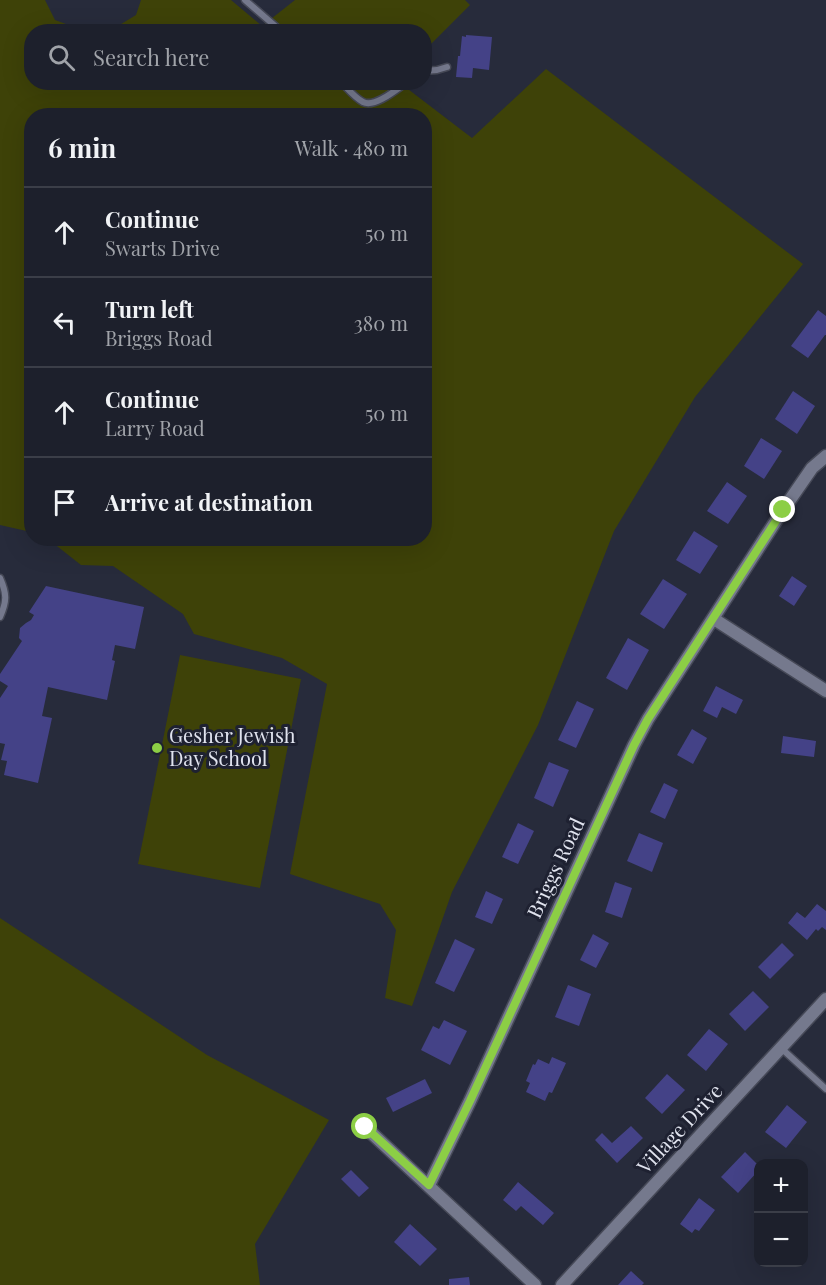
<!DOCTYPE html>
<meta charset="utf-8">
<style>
:root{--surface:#1d202c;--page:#2a2d38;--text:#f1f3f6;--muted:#a0a3a9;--line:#3b3e48}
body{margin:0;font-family:"Playfair Display",serif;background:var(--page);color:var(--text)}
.controls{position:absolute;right:18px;bottom:18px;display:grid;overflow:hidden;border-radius:12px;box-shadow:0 6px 24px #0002}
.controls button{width:54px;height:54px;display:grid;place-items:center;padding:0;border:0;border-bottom:2px solid var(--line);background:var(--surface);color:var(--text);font:30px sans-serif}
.stop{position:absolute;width:18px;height:18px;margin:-14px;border:4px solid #8cce45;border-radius:50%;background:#fff}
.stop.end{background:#8cce45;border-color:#fff;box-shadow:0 2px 6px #0008}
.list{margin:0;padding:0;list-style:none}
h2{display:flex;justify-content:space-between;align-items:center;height:78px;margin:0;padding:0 24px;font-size:26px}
h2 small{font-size:20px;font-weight:400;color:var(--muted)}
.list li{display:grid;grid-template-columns:39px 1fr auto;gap:18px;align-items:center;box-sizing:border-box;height:90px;padding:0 24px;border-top:2px solid var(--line)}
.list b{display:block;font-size:22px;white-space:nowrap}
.list p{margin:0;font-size:20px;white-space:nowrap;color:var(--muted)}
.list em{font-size:20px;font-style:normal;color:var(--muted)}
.icon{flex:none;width:33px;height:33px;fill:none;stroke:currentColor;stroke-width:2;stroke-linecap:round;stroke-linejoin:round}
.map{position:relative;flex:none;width:826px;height:1285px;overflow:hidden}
.search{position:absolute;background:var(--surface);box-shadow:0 6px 24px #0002;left:24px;top:24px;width:408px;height:66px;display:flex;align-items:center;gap:15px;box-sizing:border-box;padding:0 21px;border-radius:24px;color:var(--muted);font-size:22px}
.panel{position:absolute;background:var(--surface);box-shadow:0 6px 24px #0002;left:24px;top:108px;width:408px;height:438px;border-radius:24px}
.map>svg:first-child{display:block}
</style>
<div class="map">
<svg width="826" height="1285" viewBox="0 0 826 1285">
<rect width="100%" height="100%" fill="#272b3b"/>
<g fill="#3e4208">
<polygon points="0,0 45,0 55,20 85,31 32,32 32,82 400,83 472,138 546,69 803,264 695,397 614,531 538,725 452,892 412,1006 385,998 396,930 380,904 290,874 327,684 282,658 194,634 183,614 113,566 81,565 48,539 424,538 424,116 32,116 31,532 0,525"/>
<polygon points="141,0 231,0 262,26 295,0 465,0 470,5 425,50 424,32 108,32 136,15"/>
<polygon points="180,655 301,679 260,888 138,864"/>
<polygon points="0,918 207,1055 329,1120 255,1244 260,1285 0,1285"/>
</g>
<g fill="#444287">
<polygon points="466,35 492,37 489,70 473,68 472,78 456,77 458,56 460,56 462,36 466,37"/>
<polygon points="818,310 826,316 826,335 825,335 808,358 791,346"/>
<polygon points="793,391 815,406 797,434 775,419"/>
<polygon points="761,438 782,451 764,479 744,466"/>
<polygon points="727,482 747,496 728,524 707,511"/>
<polygon points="694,531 718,546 700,574 676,560"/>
<polygon points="792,576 807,586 794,606 779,596"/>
<polygon points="663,579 687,594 664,629 640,614"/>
<polygon points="46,586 144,607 135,649 115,645 112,660 115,661 107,700 48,687 42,716 52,718 38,783 4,775 7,761 1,760 5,744 0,743 0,698 8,686 0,681 0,674 22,641 19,638 20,628 26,623 31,620 34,615 29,612"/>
<polygon points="628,638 649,650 627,690 606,678"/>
<polygon points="716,686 743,700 736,714 722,707 717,718 703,711"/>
<polygon points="577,701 594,709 576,748 558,740"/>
<polygon points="692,729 707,738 693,764 677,755"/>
<polygon points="783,736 816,741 814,757 781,753"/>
<polygon points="549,762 569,770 553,807 534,798"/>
<polygon points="664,783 678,790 665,819 650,812"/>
<polygon points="518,823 534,831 518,864 502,857"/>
<polygon points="639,833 663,843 652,872 627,861"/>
<polygon points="615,882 632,888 622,918 605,912"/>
<polygon points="486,891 503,899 492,924 475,917"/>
<polygon points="817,904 826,911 826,930 822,927 818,931 816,929 807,940 788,923 797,912 805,918"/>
<polygon points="593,934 609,943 596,968 580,960"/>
<polygon points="455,939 475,949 454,992 435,983"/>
<polygon points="782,943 794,955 770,979 758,967"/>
<polygon points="568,985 591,994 579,1026 555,1017"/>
<polygon points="753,991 769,1007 745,1031 729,1014"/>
<polygon points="444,1020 467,1031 450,1065 421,1050 433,1026 439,1029"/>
<polygon points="709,1029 728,1044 706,1071 687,1055"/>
<polygon points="552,1057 566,1063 552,1093 549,1092 545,1101 526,1092 530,1083 526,1081 533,1064 535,1065 538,1059 549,1064"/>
<polygon points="667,1074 685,1090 662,1114 645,1098"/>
<polygon points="425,1079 432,1093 393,1112 386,1098"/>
<polygon points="787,1105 807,1122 786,1148 765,1132"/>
<polygon points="631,1126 643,1138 617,1163 595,1140 602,1133 612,1143"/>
<polygon points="745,1152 758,1165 758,1171 738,1193 721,1177"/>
<polygon points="351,1170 369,1188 359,1197 341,1179"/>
<polygon points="518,1182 554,1213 543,1225 521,1206 516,1211 503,1200"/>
<polygon points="699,1198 715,1210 699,1231 695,1229 692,1233 680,1224"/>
<polygon points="410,1224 437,1249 420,1266 394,1242"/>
<polygon points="631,1271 644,1283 642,1285 618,1285"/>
<polygon points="469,1277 470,1285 449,1285 449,1279"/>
</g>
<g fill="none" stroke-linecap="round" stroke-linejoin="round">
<g stroke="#464957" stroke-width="9">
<g id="lane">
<polyline points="245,0 282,32"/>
<polyline points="424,71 437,70 447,67"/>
<path d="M 341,82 C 347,88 355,98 363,102 C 375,108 397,89 407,82"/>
<path d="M 0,578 C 7,594 7,601 0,617"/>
<polyline points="781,1048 826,1089"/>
</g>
</g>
<g stroke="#464957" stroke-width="15">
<g id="street">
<polyline points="714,619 826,691"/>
<polyline points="365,1127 535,1285"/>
<polyline points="429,1185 470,1101 634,745 648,719 783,510 812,468 826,456"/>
<polyline points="562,1285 826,999"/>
</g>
</g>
<use href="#lane" stroke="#75798d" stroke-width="6"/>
<use href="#street" stroke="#75798d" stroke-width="12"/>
</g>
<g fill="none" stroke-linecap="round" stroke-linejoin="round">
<polyline stroke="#8cce45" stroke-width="8" points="365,1127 429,1185 470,1101 634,745 648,719 668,688 783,510"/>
</g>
<circle fill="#8cce45" stroke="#1e2131" stroke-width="2" cx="157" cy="748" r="6"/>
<g text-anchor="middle" stroke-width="6" stroke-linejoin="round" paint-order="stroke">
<g font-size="20" fill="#e0e3ee" stroke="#1e2131" text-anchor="start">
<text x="169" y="743">Gesher Jewish<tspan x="169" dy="23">Day School</tspan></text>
</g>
<g font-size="20" fill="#e0e3ee" stroke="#1e2131">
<text transform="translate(556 868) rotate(-65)" y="7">Briggs Road</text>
<text transform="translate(680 1129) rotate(-47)" y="7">Village Drive</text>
</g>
</g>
</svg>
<div class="controls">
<button>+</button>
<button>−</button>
</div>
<div class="stop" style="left:365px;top:1127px"></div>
<div class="stop end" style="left:783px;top:510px"></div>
<div class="search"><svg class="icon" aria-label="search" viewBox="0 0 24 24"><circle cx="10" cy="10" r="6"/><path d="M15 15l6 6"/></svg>Search here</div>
<section class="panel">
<h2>6 min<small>Walk · 480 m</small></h2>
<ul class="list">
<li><svg class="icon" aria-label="ahead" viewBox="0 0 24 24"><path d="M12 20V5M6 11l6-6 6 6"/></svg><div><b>Continue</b><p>Swarts Drive</p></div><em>50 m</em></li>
<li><svg class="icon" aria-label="left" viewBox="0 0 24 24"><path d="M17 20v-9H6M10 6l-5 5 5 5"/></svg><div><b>Turn left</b><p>Briggs Road</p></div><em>380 m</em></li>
<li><svg class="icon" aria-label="ahead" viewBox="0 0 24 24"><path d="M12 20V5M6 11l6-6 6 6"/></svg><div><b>Continue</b><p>Larry Road</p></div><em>50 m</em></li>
<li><svg class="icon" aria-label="arrive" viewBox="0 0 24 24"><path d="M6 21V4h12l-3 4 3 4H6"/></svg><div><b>Arrive at destination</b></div></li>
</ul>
</section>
</div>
